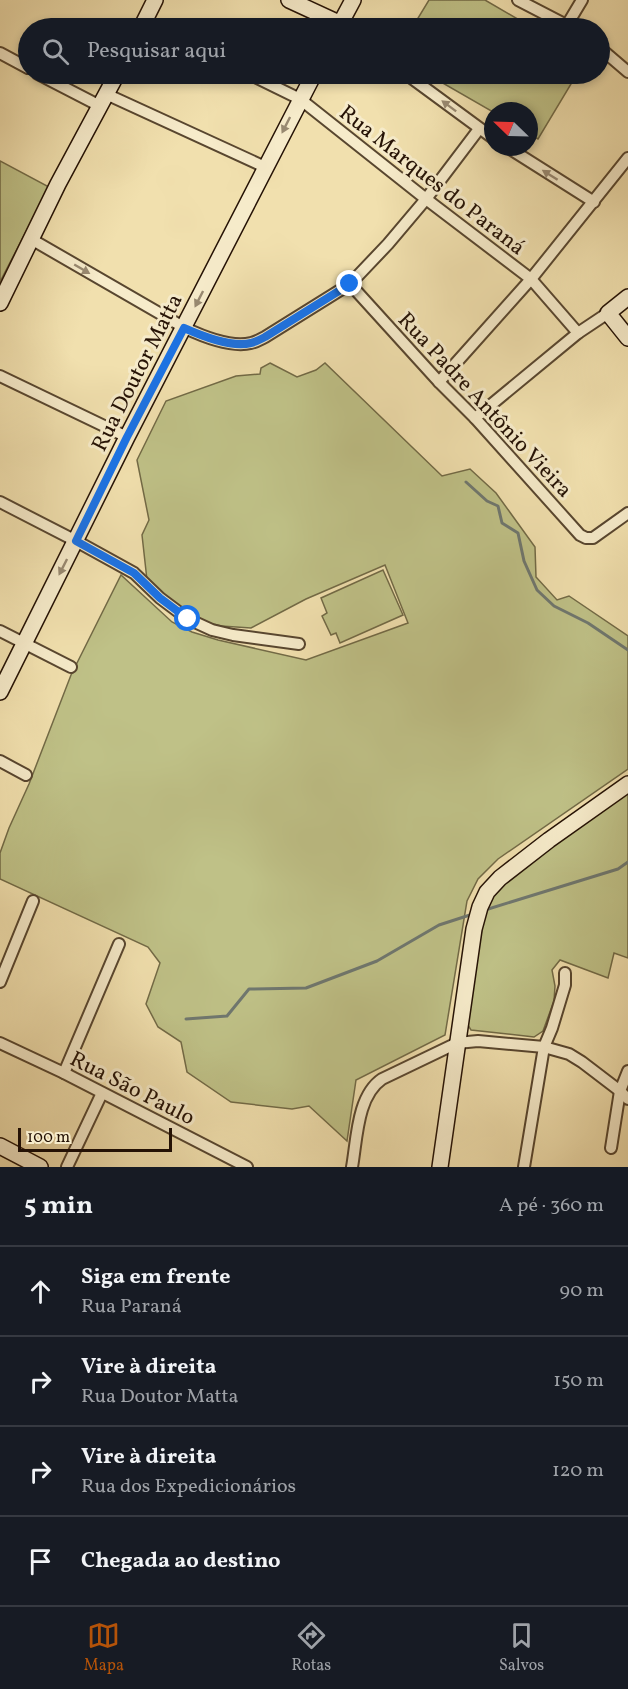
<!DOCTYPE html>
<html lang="pt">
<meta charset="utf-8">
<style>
:root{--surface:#171b24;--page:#242831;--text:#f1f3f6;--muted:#9ea1a6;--line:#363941;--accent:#b45309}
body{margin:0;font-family:Vollkorn,serif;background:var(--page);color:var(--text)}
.compass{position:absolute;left:484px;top:102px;width:54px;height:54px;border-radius:50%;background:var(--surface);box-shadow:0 3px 9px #0003;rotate:293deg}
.scale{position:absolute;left:18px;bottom:15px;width:154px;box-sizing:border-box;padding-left:6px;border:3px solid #251205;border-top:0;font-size:16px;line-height:21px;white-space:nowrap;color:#251205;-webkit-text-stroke:4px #f6ebca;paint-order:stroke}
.stop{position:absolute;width:18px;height:18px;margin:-14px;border:4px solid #1a73e8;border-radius:50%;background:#fff}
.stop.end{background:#1a73e8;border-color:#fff;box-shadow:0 2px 6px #0008}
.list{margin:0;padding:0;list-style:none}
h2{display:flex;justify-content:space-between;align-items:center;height:78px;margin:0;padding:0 24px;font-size:26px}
h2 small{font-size:20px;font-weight:400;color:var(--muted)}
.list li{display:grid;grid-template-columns:39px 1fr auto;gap:18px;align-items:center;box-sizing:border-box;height:90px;padding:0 24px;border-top:2px solid var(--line)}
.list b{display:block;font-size:22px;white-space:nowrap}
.list p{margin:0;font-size:20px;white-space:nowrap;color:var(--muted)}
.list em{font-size:20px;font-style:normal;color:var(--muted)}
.icon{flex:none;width:33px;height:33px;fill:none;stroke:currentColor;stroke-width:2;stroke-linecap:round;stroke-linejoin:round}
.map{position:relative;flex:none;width:628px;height:1167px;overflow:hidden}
.search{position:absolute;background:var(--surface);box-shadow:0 3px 9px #0003;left:18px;right:18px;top:18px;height:66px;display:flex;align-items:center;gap:15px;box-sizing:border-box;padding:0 21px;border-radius:33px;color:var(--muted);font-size:22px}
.sheet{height:438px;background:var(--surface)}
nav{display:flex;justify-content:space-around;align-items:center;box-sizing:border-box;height:84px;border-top:2px solid var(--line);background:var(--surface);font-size:16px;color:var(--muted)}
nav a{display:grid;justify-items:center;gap:3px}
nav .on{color:var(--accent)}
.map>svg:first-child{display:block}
</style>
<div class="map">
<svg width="628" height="1167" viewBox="0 0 628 1167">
<rect width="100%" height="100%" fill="#f1e0ae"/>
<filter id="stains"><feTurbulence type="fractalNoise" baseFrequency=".00333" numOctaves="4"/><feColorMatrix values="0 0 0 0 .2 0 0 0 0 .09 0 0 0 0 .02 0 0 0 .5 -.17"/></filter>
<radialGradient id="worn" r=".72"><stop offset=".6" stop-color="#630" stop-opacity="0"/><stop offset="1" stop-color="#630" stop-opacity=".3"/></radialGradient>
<g fill="#bfc187" stroke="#726a46" stroke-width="1.5">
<polygon points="429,0 485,0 533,28 412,28"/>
<polygon points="427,74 577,74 538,139 529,134 529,111 493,111 493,112"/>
<polygon points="0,161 49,187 0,282"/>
<polygon points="270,363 297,377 316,370 325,363 442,476 470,469 496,493 535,547 536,577 557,600 569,596 628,636 628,769 498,859 478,879 467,901 445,1035 356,1080 347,1141 309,1106 292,1109 231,1102 187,1072 181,1042 158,1027 146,1004 160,963 148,947 0,879 0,853 9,828 29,784 71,675 121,575 172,622 192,632 218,640 306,660 408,623 385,565 306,599 251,628 221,626 197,620 180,611 147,580 142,535 149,520 137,460 166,401 236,376 260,374 261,368"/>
<polygon points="383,570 403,615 340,643 336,633 331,635 322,616 327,613 321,598"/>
<polygon points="628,791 628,958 614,953 608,978 560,960 552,970 555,986 554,1001 543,1031 534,1037 471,1030 466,1022 484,917 492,896 507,876"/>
</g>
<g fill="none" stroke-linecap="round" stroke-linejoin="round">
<g stroke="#6f776f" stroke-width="3">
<polyline points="466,482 487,501 498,506 502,523 518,533 524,561 537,590 554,606 588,623 628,650"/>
<polyline points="485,910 618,869 628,862"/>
<polyline points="186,1019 227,1016 249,989 306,988 377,961 439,925 473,914"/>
</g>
<g stroke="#58462f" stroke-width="14">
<g id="street">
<polyline points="518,0 572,28"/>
<polyline points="145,21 161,28"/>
<polyline points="567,25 582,0"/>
<polyline points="600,48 628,72"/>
<polyline points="0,53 28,68"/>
<polyline points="38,74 100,106"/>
<polyline points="249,74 300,99 426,199 531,279 578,333"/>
<polyline points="406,74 493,138"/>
<polyline points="106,94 265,167"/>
<polyline points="507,147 594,202"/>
<path d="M 31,239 L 185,328 C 202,336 231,348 251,343 C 256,342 261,339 265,337 L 350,284 L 388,244 L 426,199 L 479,129"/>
<polyline points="350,284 439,382 475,418 580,535 586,538 593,538 628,513"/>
<polyline points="0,376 127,437"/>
<polyline points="439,382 531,279 628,158"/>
<polyline points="475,418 578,333 608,313"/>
<polyline points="0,502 76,541 134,573 160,598 188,619 212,630 233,635 299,644"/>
<polyline points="0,631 71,667"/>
<polyline points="0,761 26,775"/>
<polyline points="0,982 33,901"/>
<polyline points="0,1043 64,1073 247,1167"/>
<polyline points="64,1073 119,944"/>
<polyline points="611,1148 620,1091 628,1071"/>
<polyline points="67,1167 102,1093"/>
<path d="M 352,1167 C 357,1139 357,1096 382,1079 L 457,1043 L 478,1041 L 544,1047 L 569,1054 L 582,1062 L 620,1091 L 628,1099"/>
<polyline points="524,1167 544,1047 552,1028 565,985 565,973"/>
</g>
</g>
<g stroke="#251205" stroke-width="18">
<g id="secondary">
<polyline points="289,0 341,24"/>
<polyline points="141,28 155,0"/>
<polyline points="338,28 353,0"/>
<polyline points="628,297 608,313 628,338"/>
<polyline points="0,303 58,184 117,74"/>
<polyline points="0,692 127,437 314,74"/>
<polyline points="0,1146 40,1167"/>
<polyline points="440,1167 474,929 480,907 487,892 500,878 549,840 628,784"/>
</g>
</g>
<use href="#street" stroke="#f6ebca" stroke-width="10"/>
<use href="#secondary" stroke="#f6ebca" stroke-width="15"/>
</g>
<defs><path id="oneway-solid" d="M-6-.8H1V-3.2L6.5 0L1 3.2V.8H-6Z" transform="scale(1.5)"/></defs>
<g fill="#988971">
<use href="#oneway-solid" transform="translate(449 106) rotate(-143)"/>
<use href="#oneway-solid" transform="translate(286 125) rotate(117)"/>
<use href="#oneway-solid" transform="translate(550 175) rotate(-148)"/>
<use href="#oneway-solid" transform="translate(82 269) rotate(30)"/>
<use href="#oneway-solid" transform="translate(199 299) rotate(117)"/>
<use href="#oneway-solid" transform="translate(63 567) rotate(117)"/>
</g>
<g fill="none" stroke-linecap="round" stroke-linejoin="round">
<path stroke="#1a73e8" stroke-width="8" d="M 188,619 L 160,598 L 134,573 L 76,541 L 127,437 L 184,328 C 202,336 231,348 251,343 C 256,342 261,339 265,337 L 350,284"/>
</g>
<g text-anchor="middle" stroke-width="6" stroke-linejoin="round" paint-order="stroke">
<g font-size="22" fill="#251205" stroke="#f6ebca">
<text transform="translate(433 179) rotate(38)" y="8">Rua Marques do Paraná</text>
<text transform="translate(136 372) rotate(-63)" y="8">Rua Doutor Matta</text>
<text transform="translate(486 404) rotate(47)" y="8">Rua Padre Antônio Vieira</text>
<text transform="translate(133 1087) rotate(27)" y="8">Rua São Paulo</text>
</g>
</g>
<rect width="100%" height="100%" filter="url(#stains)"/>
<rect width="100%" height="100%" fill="url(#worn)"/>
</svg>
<svg class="compass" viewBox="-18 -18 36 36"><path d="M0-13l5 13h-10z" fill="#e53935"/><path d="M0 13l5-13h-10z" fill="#9ea1a6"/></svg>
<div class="scale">100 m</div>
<div class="stop" style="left:188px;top:619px"></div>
<div class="stop end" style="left:350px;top:284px"></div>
<div class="search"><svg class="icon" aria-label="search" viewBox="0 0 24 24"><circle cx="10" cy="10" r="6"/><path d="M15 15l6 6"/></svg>Pesquisar aqui</div>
</div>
<section class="sheet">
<h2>5 min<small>A pé · 360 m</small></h2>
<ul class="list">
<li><svg class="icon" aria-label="ahead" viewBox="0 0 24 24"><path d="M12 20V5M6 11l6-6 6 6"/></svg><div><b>Siga em frente</b><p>Rua Paraná</p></div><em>90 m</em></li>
<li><svg class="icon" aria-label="right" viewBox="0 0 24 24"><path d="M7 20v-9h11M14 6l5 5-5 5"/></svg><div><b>Vire à direita</b><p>Rua Doutor Matta</p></div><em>150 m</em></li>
<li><svg class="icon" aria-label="right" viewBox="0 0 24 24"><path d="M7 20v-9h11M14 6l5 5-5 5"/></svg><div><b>Vire à direita</b><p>Rua dos Expedicionários</p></div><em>120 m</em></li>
<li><svg class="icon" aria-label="arrive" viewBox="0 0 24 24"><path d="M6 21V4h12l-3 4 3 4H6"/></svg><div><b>Chegada ao destino</b></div></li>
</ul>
</section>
<nav>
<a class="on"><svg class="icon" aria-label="map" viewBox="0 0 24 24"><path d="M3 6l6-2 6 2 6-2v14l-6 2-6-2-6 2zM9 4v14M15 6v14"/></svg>Mapa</a>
<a><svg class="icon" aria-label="directions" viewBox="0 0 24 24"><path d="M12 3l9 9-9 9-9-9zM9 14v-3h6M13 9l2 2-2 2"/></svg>Rotas</a>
<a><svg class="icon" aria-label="saved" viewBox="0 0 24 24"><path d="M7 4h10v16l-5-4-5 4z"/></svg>Salvos</a>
</nav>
